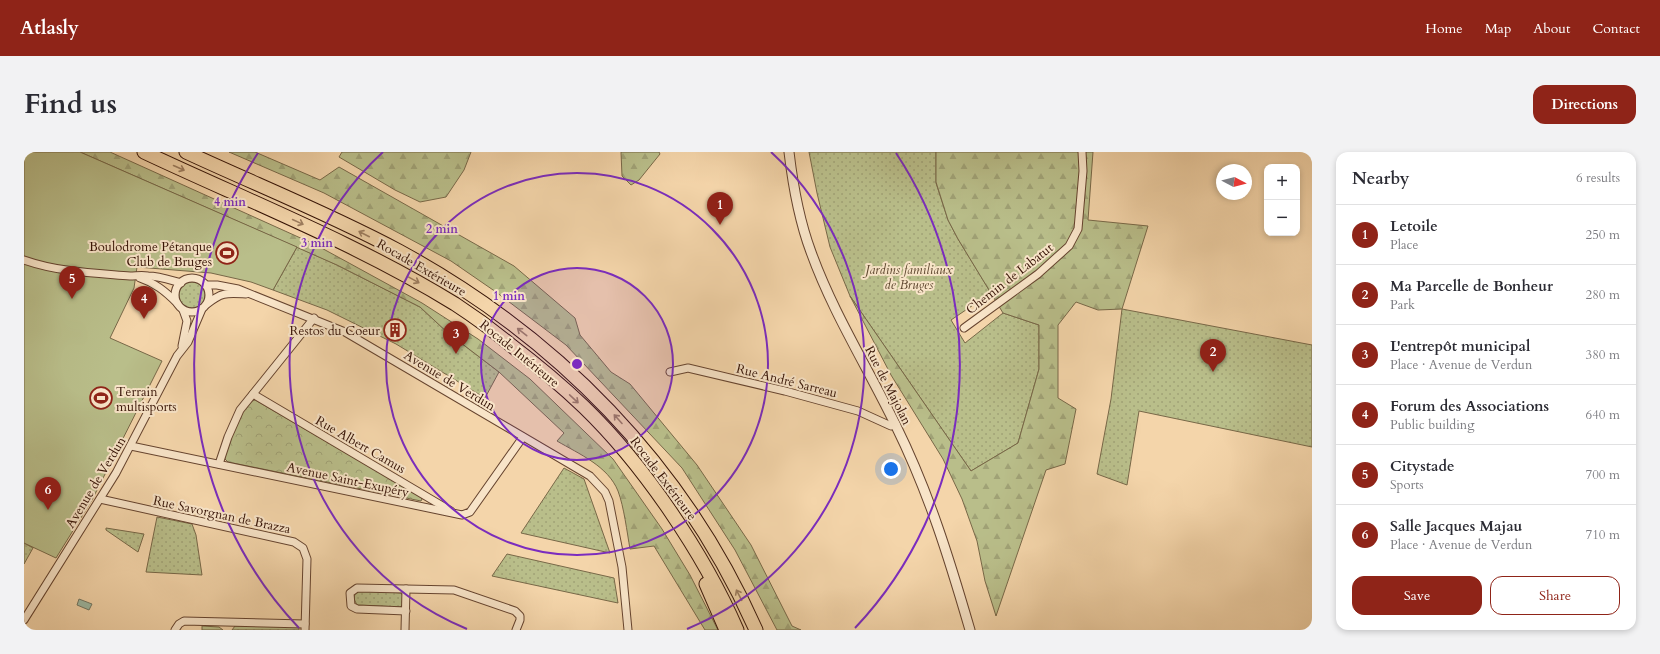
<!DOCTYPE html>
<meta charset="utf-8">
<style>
:root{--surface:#fff;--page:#f2f2f3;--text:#2b2b33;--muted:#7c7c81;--line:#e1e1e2;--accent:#8f2418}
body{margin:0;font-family:Cardo,serif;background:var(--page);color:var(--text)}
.controls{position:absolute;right:12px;top:12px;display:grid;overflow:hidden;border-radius:8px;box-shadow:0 2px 6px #0003}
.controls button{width:36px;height:36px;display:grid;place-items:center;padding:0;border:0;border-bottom:1px solid var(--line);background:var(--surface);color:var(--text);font:20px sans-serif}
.compass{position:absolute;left:1192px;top:12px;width:36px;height:36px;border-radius:50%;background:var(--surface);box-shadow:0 2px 6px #0003;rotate:97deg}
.you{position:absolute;left:867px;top:317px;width:14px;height:14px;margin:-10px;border:3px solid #fff;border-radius:50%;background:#1a73e8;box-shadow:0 0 0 6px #1a73e833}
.badge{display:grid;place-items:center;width:26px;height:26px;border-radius:50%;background:var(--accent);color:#fff;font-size:13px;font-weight:700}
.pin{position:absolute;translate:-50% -33px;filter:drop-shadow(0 1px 2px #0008)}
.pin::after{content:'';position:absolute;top:21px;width:14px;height:12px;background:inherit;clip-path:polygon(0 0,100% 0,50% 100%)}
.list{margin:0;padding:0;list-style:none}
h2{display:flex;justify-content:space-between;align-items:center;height:52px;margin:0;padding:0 16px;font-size:17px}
h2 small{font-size:13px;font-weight:400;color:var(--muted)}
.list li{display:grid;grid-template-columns:26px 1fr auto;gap:12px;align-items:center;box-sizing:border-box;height:60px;padding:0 16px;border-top:1px solid var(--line)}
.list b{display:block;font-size:15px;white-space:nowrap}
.list p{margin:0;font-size:13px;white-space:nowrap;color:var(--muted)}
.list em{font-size:13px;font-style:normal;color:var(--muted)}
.actions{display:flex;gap:8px;padding:12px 16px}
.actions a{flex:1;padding:9px 0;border:1px solid var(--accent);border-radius:12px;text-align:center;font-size:14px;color:var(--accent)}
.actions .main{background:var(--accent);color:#fff}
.map{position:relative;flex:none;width:1288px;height:478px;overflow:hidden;border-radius:12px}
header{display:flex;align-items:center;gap:24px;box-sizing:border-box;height:56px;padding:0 20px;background:var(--accent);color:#fff}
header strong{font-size:19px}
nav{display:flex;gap:22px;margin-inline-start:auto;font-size:14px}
.intro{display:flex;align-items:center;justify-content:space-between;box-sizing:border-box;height:96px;padding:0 24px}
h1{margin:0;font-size:28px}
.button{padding:10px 18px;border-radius:12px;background:var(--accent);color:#fff;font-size:14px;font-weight:700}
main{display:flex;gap:24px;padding:0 24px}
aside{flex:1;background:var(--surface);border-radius:12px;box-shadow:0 2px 6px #0003}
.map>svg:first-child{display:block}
</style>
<header>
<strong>Atlasly</strong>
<nav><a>Home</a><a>Map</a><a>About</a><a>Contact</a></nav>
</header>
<div class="intro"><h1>Find us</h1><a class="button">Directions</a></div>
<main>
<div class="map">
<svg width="1288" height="478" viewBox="0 0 1288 478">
<defs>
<pattern id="grass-dots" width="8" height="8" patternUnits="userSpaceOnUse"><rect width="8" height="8" fill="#b9be8a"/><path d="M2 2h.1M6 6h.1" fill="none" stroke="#a0a276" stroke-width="1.8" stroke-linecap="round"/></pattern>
<pattern id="forest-firs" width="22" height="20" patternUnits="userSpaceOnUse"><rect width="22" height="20" fill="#b9be8a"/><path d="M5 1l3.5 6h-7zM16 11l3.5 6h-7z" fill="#a0a276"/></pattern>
<pattern id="park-crowns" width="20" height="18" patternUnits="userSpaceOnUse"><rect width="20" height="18" fill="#b9be8a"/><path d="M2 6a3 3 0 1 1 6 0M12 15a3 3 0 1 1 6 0" fill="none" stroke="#a0a276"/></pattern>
</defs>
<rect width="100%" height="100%" fill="#f4d5aa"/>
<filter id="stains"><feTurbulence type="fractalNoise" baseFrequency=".005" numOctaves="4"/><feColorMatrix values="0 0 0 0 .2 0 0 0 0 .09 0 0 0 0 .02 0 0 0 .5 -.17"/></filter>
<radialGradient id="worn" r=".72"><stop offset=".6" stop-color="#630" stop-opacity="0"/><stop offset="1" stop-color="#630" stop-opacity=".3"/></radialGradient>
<g fill="url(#grass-dots)" stroke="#786848">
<polygon points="785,0 912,0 912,31 924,68 934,87 967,141 927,168 941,191 979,161 1015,173 1015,217 994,291 947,319 826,144 806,95 793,41"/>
<polygon points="273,95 313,113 396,155 424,181 475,220 461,246 372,192 303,158 249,138"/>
<circle cx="168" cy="143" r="13"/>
<polygon points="1098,157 1288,193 1288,295 1115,259 1103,333 1073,322 1087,247"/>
<polygon points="540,316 560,327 586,401 497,381"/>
<polygon points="133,365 168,372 172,383 178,423 122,420"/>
<polygon points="82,376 120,382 114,400 82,378"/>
<polygon points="0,391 9,396 0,412"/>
<polygon points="483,402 590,426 594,451 468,424"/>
<polygon points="335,438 377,441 380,446 380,452 376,455 333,453 330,447 331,441"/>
<polygon points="211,474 275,474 275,478 208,478"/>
</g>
<g fill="url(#forest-firs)" stroke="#786848">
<path d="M 56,0 L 86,0 L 292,93 L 325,111 L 398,151 L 454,187 L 506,227 L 589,307 L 638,377 L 666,423 L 694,478 L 681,478 L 630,394 L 606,397 C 603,380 600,355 594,339 C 584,314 555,302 533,289 L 540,281 L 475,220 L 424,181 L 396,155 L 313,113 Z"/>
<polygon points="205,0 231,0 296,28 315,15 490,114 551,166 556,183 587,220 606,232 673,313 727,393 768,474 777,478 753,478 711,398 658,316 542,193 472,140 427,109 300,41"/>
<polygon points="318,0 447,0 440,18 422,45 396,50 371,38 315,5"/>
<polygon points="597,0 635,0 636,2 615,28 607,33 598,24"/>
<polygon points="912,0 1069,0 1064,68 1124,74 1098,157 1074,158 1052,150 1034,173 1034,246 1052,257 1041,312 1022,318 972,464 961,429 953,389 938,347 919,307 867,223 826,144 947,319 994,291 1015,217 1015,173 979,161 934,87 924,68 912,30"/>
</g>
<g fill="url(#park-crowns)" stroke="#786848">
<path d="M 231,248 L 394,343 L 398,347 L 397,349 L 204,310 L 201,307 L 201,304 C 205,291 217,251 231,248 Z"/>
<polygon points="178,474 195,475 199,478 178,478"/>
</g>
<polygon fill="#b9be8a" stroke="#786848" points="0,0 56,0 273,95 249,138 227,130 187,121 113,115 110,136 86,186 138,209 68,348 32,406 0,391"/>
<polygon fill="#9db9a3" stroke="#747764" points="55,447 68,452 65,458 53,453"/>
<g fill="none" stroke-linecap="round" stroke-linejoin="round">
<g stroke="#66442f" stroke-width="9">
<g id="minor">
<path d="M 0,108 C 34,120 70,121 106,124 C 112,124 118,123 124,124 C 135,124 146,128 157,131"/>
<path d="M 116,126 C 131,131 141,139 153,151"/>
<circle cx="168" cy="143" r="17"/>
<polyline points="181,133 193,133 214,137 321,180 566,324 581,340 585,349 598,415 604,478"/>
<path d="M 183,152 C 198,140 202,141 222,142"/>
<polyline points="940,176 1014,122 1045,94 1054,77 1059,19 1058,0"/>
<polyline points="158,194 163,169 159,158"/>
<polyline points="646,220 664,216 761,239 834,259 867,274 872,272"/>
<polyline points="229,242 427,359"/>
<polyline points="107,294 438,363 446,360 499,285"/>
<polyline points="195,312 204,285 216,258 290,166"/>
<polyline points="76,347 270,390 279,396 283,407 281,478"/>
<polyline points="382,459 333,457 327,454 326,441 333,436 430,438 491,459 496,464 496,468 492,478"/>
<polyline points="0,468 92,321 153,204 164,190 178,157"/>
<polyline points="151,478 155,472 160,469 281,472"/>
<polyline points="381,478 382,437"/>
</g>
</g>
<g stroke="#66442f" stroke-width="11">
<path id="tertiary" d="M 765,0 C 769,34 775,68 787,100 C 809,161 844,216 872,274 C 905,341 925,406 946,478"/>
</g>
<g stroke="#361306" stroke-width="15">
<g id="motorway">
<path d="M 120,0 C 224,49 332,91 431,152 C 451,165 470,179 488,194 C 513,213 537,233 560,255 C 620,313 680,402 713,478"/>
<path d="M 162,0 C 233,33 306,62 375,99 C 533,185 659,313 732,478"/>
<polyline points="682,432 702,478"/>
</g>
</g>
<use href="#minor" stroke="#f8e4c8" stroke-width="7"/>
<use href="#tertiary" stroke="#f8e4c8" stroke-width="9"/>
<use href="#motorway" stroke="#f4d5aa" stroke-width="13"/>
</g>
<defs><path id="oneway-shaft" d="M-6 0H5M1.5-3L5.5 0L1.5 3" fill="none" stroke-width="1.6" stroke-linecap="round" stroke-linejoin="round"/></defs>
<g stroke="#9e7e60">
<use href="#oneway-shaft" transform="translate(155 16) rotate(24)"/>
<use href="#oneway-shaft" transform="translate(274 70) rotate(25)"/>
<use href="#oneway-shaft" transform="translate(340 82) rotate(-153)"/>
<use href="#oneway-shaft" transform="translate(390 128) rotate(29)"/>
<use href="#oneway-shaft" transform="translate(498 180) rotate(-142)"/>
<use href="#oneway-shaft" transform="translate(550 247) rotate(43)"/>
<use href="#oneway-shaft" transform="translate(594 267) rotate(-132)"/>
<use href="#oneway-shaft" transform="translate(715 443) rotate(-117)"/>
</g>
<circle cx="553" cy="212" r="96" fill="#7b2cbf" fill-opacity=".12"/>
<g fill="none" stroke="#7b2cbf" stroke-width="2">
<circle cx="553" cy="212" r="96"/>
<circle cx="553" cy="212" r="191"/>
<path d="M443 477A287 287 0 0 1 359 0M747 0A287 287 0 0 1 663 477"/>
<path d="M275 476A383 383 0 0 1 234 1M872 1A383 383 0 0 1 831 476"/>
</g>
<defs>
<g id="stadium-ring" transform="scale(1.15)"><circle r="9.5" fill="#f8e4c8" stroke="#8f2418" stroke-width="1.5"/><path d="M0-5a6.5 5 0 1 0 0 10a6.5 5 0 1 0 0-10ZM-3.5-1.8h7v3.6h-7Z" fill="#8f2418"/></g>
<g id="building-ring" transform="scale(1.15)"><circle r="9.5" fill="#f8e4c8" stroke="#8f2418" stroke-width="1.5"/><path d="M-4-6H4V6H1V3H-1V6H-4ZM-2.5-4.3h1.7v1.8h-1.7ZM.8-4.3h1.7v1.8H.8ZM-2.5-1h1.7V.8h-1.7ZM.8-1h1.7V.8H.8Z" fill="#8f2418"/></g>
</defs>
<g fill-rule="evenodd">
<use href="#stadium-ring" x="203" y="101"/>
<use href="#building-ring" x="371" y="178"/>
<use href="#stadium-ring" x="77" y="246"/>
</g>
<g text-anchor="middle" stroke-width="4" stroke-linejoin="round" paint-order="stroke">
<g font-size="13" fill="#361306" stroke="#f8e4c8" text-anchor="end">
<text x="188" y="99">Boulodrome Pétanque<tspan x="188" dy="15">Club de Bruges</tspan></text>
<text x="356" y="183">Restos du Coeur</text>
<text x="92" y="244" text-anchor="start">Terrain<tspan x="92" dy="15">multisports</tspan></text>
</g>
<g font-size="13" fill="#361306" stroke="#f8e4c8">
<text transform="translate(398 115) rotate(30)" y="5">Rocade Extérieure</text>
<text transform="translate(985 126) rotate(-38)" y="5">Chemin de Labatut</text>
<text transform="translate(496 201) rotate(39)" y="5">Rocade Intérieure</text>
<text transform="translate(426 228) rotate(31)" y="5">Avenue de Verdun</text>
<text transform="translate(763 228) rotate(14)" y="5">Rue André Sarreau</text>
<text transform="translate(865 233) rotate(63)" y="5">Rue de Majolan</text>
<text transform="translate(337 292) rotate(30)" y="5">Rue Albert Camus</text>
<text transform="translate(640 326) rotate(53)" y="5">Rocade Extérieure</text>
<text transform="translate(324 327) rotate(12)" y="5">Avenue Saint-Exupéry</text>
<text transform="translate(71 330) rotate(-59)" y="5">Avenue de Verdun</text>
<text transform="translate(198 362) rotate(12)" y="5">Rue Savorgnan de Brazza</text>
</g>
<g font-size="13" font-style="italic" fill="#5d462e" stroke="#f8e4c8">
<text x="885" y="122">Jardins familiaux<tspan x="885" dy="15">de Bruges</tspan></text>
</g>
</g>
<circle cx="553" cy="212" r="6" fill="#7b2cbf" stroke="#f8e4c8" stroke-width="2"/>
<g font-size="12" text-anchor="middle" font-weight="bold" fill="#7b2cbf" stroke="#f8e4c8" stroke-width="4" stroke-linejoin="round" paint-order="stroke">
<text x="206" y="54">4 min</text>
<text x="418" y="81">2 min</text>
<text x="293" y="95">3 min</text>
<text x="485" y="148">1 min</text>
</g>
<rect width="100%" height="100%" filter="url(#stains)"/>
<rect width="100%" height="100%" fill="url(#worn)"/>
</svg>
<div class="controls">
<button>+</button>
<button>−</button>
</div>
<svg class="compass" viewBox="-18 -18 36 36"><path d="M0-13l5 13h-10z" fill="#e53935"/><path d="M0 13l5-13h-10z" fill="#7c7c81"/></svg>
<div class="you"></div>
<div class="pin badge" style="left:696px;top:73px">1</div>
<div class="pin badge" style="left:1189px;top:220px">2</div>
<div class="pin badge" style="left:432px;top:202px">3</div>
<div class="pin badge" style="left:120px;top:167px">4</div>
<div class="pin badge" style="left:48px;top:147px">5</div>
<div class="pin badge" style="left:24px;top:358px">6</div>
</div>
<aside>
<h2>Nearby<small>6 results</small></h2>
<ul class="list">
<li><span class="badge">1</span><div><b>Letoile</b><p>Place</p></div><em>250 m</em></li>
<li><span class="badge">2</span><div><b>Ma Parcelle de Bonheur</b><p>Park</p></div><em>280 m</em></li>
<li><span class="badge">3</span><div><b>L'entrepôt municipal</b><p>Place · Avenue de Verdun</p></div><em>380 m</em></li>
<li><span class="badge">4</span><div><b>Forum des Associations</b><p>Public building</p></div><em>640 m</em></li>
<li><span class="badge">5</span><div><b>Citystade</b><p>Sports</p></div><em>700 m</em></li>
<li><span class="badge">6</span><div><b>Salle Jacques Majau</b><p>Place · Avenue de Verdun</p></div><em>710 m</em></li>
</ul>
<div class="actions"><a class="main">Save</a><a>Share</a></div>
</aside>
</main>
